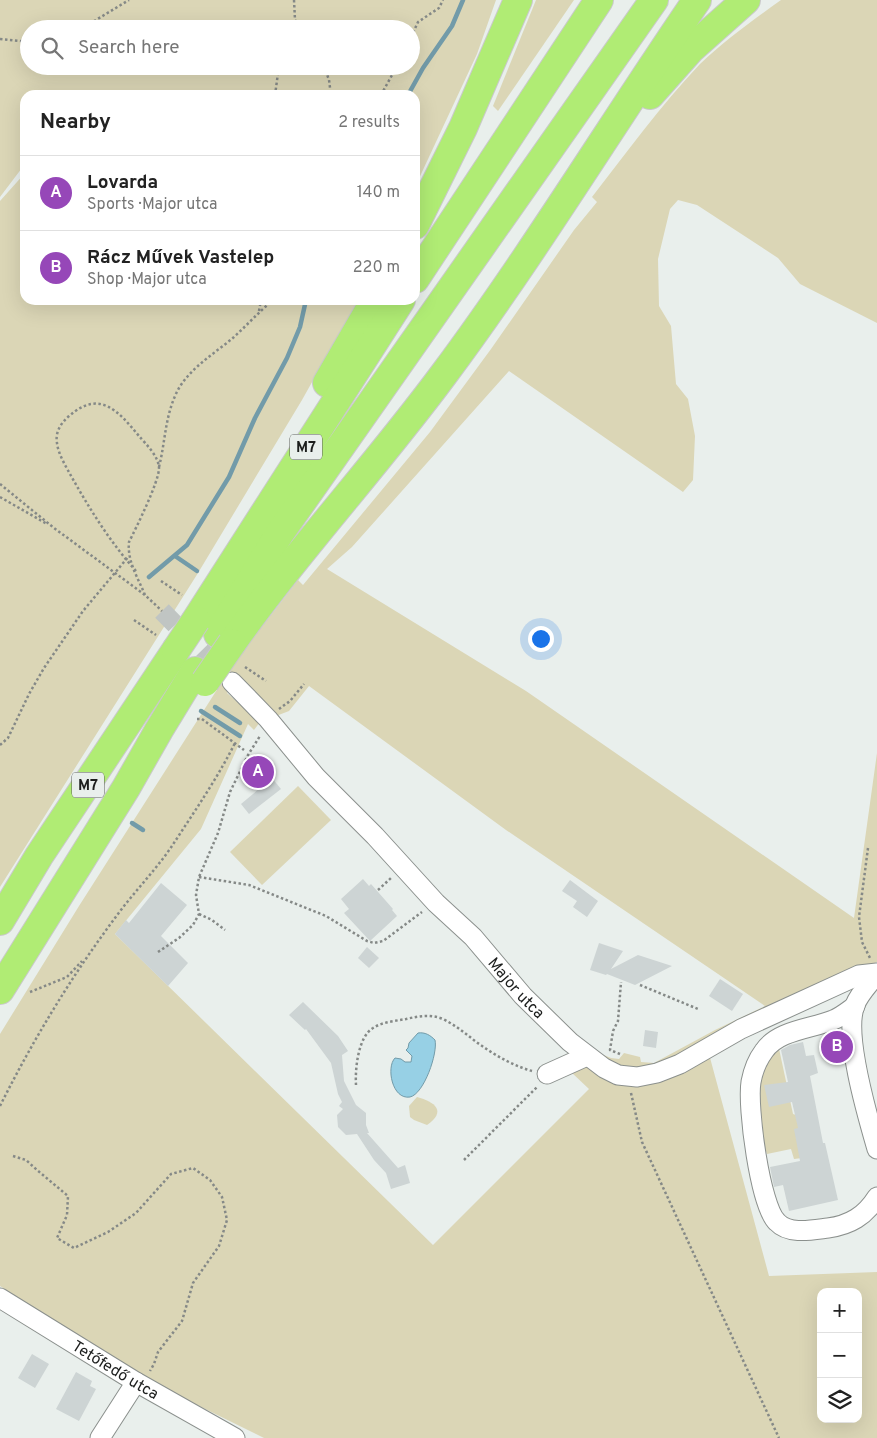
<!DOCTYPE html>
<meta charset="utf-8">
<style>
:root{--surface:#fff;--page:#f6f6f6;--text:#222;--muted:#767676;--line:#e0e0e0;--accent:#9647b8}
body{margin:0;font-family:Overpass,sans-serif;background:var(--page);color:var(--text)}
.controls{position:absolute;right:15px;bottom:15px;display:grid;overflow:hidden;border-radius:10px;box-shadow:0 5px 20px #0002}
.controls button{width:45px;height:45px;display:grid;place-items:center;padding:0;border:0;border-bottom:1px solid var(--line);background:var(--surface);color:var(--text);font:25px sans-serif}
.you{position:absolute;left:540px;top:638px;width:18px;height:18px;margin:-12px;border:4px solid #fff;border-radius:50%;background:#1a73e8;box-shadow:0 0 0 8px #1a73e833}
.badge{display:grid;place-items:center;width:32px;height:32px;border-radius:50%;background:var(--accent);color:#fff;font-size:16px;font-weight:700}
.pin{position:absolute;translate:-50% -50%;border:2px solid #fff;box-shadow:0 1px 5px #0006}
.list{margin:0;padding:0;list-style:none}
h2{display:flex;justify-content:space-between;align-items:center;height:65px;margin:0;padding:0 20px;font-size:21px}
h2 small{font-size:16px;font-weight:400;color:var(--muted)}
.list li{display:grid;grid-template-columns:32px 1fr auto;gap:15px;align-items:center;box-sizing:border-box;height:75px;padding:0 20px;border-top:1px solid var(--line)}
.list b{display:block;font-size:19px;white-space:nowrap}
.list p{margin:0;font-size:16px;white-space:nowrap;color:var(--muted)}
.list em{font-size:16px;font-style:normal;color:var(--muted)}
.icon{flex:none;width:28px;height:28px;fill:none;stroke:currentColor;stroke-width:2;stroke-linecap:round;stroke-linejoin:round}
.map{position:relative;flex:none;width:877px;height:1438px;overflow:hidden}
.search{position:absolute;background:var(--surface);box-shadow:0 5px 20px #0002;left:20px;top:20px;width:400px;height:55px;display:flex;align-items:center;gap:12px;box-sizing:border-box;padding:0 18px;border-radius:28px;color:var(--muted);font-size:19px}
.panel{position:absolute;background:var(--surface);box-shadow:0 5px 20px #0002;left:20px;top:90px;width:400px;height:215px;border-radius:15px}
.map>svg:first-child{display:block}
</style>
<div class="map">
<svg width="877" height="1438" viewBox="0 0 877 1438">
<rect width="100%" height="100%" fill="#e9efec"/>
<g fill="#dbd6b6" fill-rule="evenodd">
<path d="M 0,0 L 496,0 L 477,54 L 415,187 L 415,95 L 25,95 L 25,164 L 0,197 ZM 29,29 L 411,29 L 411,66 L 29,66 Z"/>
<polygon points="536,0 574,0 498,111 493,106"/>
<path d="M 781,0 L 877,0 L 877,323 L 800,284 L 778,258 L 697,205 L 678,200 L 670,209 L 658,259 L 659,306 L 671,326 L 676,384 L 688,399 L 695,436 L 693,480 L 683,492 L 509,371 L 352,547 L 327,569 L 526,691 L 854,918 L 877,753 L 877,962 L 738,1024 L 696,1050 L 664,1067 L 644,1071 L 630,1071 L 617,1068 L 596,1052 L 611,1058 L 619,1059 L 624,1053 L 640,1057 L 641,1062 L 654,1063 L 715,1030 L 765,1006 L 506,830 L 309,686 L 289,711 L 276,716 L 265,703 L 239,676 L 227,693 L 260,722 L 254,730 L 248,724 L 201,829 L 115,934 L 433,1245 L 589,1089 L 571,1072 L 572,1067 C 593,1062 594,1073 611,1079 C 640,1090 683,1067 709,1054 L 769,1276 L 877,1272 L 877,1438 L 264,1438 L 195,1404 L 88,1345 L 0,1286 L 0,1034 L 79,906 L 234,663 L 298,580 L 303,585 L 430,432 L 491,349 L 574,230 L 597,202 L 592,197 C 627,152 661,105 700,64 C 725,40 753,20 781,0 ZM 821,1292 L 858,1292 L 858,1419 L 821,1419 Z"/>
<polygon points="25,173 25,300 358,300 302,400 198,573 0,887 0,201"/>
<polygon points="298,786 331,820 262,885 230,852"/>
<polygon points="778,1044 793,1114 802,1117 802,1158 794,1159 791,1149 767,1154 759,1131 755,1102 766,1055"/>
<path d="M 417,1097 C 435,1102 447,1111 427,1125 L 414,1120 L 410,1117 L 409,1106 Z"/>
</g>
<path fill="#97d0e5" stroke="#729ba9" d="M 418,1033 C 425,1032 430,1035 435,1040 C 438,1053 424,1094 410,1097 C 392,1100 386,1067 395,1058 L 401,1059 L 405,1062 L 411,1062 L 412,1056 L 406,1050 L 408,1048 L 409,1043 Z"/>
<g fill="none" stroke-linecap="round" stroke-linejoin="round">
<g stroke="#729ba9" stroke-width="4.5">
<polyline points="408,95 423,68 452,26 463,0"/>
<polyline points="175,556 197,571"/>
<polyline points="149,577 187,545 229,477 255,418 287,358 300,327 306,300"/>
<polyline points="215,707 240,723"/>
<polyline points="201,711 240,736"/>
<polyline points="132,823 143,830"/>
</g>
</g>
<g fill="#cdd4d4">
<polygon points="272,778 281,789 249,814 241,804"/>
<polygon points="363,879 369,886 371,884 393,909 392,910 397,916 370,941 344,913 349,909 341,899"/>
<polygon points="570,880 598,901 587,917 573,907 577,901 562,891"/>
<polygon points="161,883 187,905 161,936 188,963 168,986 115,934 126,920 129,923"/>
<polygon points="599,943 623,951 611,969 638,955 672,966 635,985 607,974 606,975 590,970"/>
<polygon points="367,947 379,958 369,968 358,958"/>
<polygon points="720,979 743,994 732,1011 709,996"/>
<polygon points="303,1002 338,1036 348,1051 342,1055 344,1081 356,1105 366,1113 366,1125 369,1133 367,1133 398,1168 405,1165 410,1183 391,1189 386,1173 374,1160 357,1134 346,1135 338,1127 337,1115 343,1109 339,1106 342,1102 338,1094 331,1063 306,1029 305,1030 289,1015"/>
<polygon points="645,1030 658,1032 656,1048 643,1046"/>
<polygon points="803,1042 806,1056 814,1055 818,1073 810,1076 823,1143 825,1143 838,1200 789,1211 783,1185 774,1187 770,1167 800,1161 794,1129 798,1128 792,1102 769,1107 764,1085 788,1082 781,1050 790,1045"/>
<polygon points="32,1354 49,1364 35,1388 18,1378"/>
<polygon points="76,1372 92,1381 90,1386 96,1389 79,1421 56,1409"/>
</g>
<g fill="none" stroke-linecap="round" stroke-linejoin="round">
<polyline stroke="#c0c5c3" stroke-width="19" stroke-dasharray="19 9" stroke-linecap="butt" points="162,611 224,674"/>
<g stroke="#8b908d" stroke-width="21">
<g id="minor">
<path id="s1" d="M 232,682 L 268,719 L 316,777 L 375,836 L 436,903 L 473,937 L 523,996 L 570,1042 L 604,1068 L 618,1075 L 637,1077 L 657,1073 L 680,1064 L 741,1029 L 859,975 L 877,973"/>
<path d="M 877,974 C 869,984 859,994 855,1005 C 843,1034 868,1118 877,1149"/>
<path d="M 855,1006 C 848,1011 841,1017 833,1020 C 811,1029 778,1030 764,1051 C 758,1059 753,1071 751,1082 C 747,1106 760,1206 777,1222 C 789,1235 812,1230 828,1228 C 850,1225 865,1216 877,1197"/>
<polyline points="547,1074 587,1056"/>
<path id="s2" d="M 0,1298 L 136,1382 L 235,1438"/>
<polyline points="100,1438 136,1382"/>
</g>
</g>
<g stroke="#c9c9c9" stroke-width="30">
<g id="highway">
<polyline points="650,95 691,49 746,0"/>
<polyline points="415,225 463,128 518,0"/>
<polyline points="415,279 599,0"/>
<polyline points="327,383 375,300"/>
<polyline points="196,620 401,300"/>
<polyline points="218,634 280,533 654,0"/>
<path d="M 232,643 C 298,550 376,466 444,374 C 534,253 612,124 697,0"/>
<polyline points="0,921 39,856 176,650"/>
<polyline points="0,990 126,788 159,730 195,671"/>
</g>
</g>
<g stroke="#858987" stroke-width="2.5" stroke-dasharray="2.5 2.5" stroke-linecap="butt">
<polyline points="294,0 295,20 302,29"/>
<polyline points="81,29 129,0"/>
<polyline points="411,37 418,22 439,8 443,0"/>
<polyline points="0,39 29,42"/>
<polyline points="324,66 329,80 331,95"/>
<polyline points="275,95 279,66"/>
<polyline points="381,95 397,66"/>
<polyline points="259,311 261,300"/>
<path d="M 159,467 C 165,443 165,419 175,396 C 186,370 213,355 234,337 C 247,325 259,312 273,300"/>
<polyline points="0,484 54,528 145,595 162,611"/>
<polyline points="0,497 47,524"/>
<path d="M 136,571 C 110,542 89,508 70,474 C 65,465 58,453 57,443 C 55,432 61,423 69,416 C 100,389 118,411 139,436 C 146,444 159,457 159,468 C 159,482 136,528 129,542 C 127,561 138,578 145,595"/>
<polyline points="161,581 182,595"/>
<polyline points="134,620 156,635"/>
<polyline points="245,667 266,681"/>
<polyline points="279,709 290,701 304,684"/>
<polyline points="197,719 202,719 244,750"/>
<polyline points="0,745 8,738 29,694 44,668 83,611 129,556"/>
<polyline points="868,848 859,917 862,942 870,958"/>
<polyline points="199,877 249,885 326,916 367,941 374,943 383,941 422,912"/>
<polyline points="378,890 391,878"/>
<polyline points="199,914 212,920 225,930"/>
<polyline points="158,952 179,938 193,925 199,914 196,895 199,877 218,833 230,792 248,755 260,736"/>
<polyline points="640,985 698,1009"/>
<polyline points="30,992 67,977 82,961"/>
<polyline points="620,1054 610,1050 613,1031 618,1021 621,982"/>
<path d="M 356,1085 C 355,1069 358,1037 373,1028 C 382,1022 395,1021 406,1019 C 419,1016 431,1014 443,1019 C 455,1025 465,1033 475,1041 C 493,1054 511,1065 532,1071"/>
<polyline points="631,1093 642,1142 779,1438"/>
<path d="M 0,1106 C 33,1040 71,977 115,918 C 133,893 155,871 172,846 C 194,812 217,779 235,743"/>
<polyline points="13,1156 26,1160 37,1170 68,1196 67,1215 57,1238 74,1248 108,1232 136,1213 171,1174 193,1168 210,1180 222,1197 227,1220 219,1246 193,1283 182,1321 158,1352 154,1364 150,1371"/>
<polyline points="464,1160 537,1087"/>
</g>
<use href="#minor" stroke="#fff" stroke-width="19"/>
<use href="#highway" stroke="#b0ec74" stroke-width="28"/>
<g stroke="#c9c9c9" stroke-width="30" stroke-linecap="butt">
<g id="highway-bridge">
<polyline points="176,650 196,620"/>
<polyline points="205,682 232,643"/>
</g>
</g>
<use href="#highway-bridge" stroke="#b0ec74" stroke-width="28"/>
</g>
<g text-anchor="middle" stroke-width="4.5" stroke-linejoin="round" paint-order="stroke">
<g fill="#e9efec" stroke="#5a5d5b" stroke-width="1">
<rect x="290" y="434.5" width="32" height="25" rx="4"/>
<rect x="72" y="772.5" width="32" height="25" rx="4"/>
</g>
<g font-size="15" font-weight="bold" fill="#1c1e1d">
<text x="306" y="452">M7</text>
<text x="88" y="790">M7</text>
</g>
<g font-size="16" fill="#1c1e1d" stroke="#e9efec">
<text dy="6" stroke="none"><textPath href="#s1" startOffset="418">Major utca</textPath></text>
<text dy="6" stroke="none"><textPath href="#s2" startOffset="136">Tetőfedő utca</textPath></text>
</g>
</g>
</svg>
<div class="controls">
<button>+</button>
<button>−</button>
<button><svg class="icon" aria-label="layers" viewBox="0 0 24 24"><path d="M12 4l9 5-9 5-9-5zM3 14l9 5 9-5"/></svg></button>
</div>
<div class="you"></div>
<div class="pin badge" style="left:258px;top:772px">A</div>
<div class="pin badge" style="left:837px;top:1047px">B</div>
<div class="search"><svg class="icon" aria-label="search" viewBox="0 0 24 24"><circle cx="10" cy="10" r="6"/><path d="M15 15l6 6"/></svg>Search here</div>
<section class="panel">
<h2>Nearby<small>2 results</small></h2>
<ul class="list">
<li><span class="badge">A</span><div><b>Lovarda</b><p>Sports · Major utca</p></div><em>140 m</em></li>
<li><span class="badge">B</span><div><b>Rácz Művek Vastelep</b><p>Shop · Major utca</p></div><em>220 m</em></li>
</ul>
</section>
</div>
